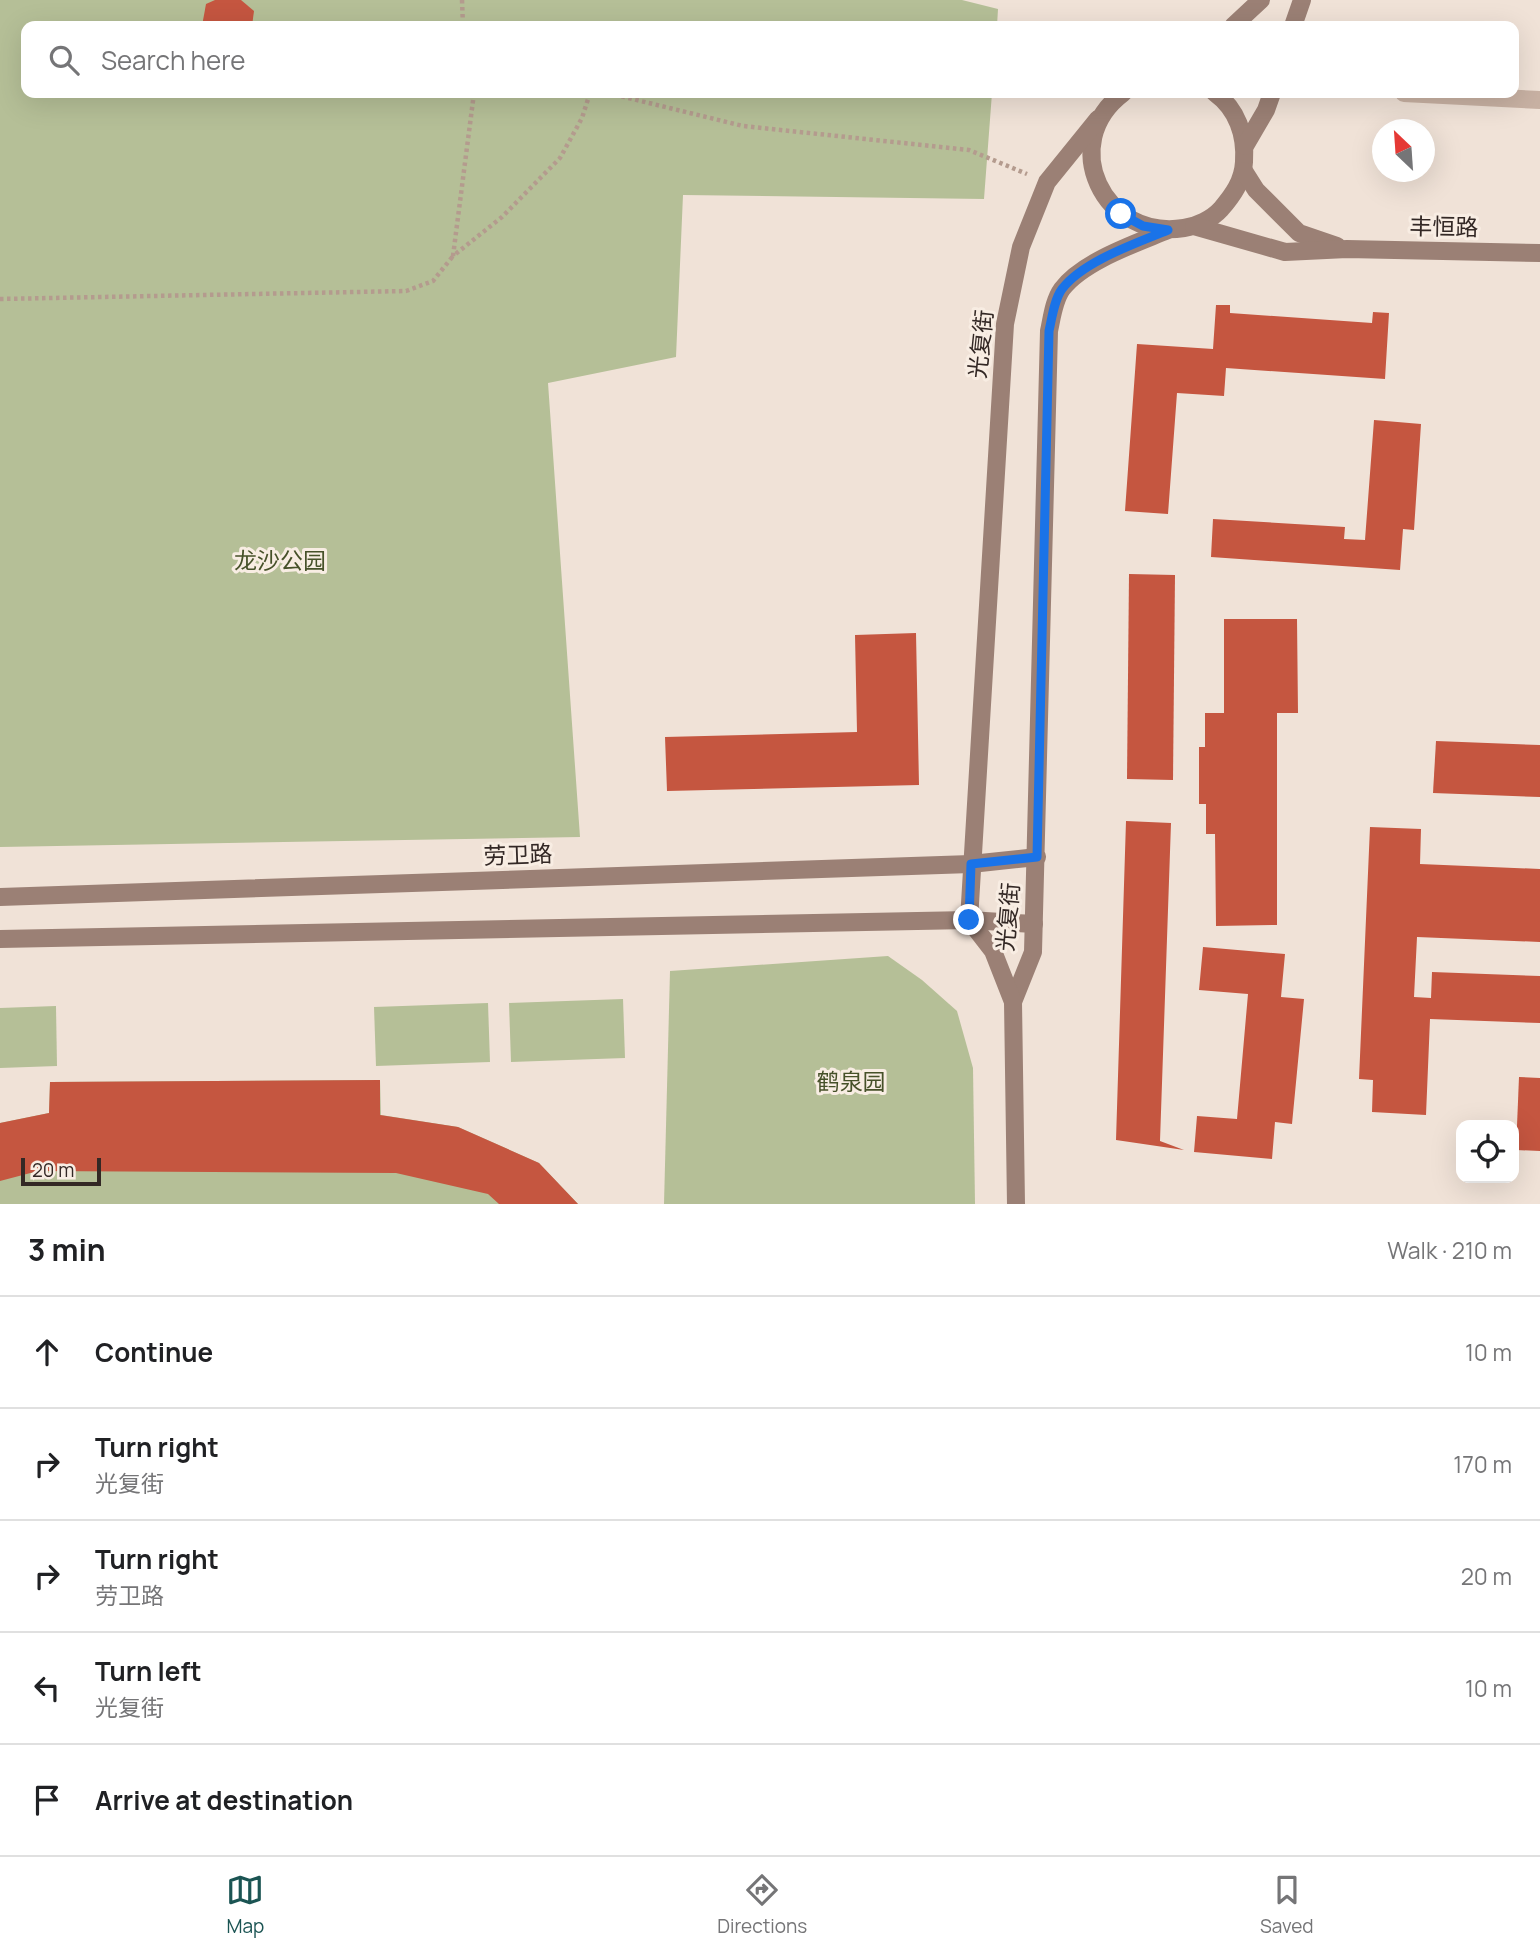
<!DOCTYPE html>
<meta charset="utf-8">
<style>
:root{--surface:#fff;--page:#f2f2f2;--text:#202124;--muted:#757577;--line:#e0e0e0;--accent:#1b5453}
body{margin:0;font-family:Manrope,"Noto Sans SC",sans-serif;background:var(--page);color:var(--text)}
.controls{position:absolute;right:21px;bottom:21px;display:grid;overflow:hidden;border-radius:14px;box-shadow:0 7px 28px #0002}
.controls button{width:63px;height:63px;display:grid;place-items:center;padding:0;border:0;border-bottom:2px solid var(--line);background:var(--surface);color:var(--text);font:35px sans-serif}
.compass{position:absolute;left:1372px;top:119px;width:63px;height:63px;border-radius:50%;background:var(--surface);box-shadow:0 7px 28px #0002;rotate:335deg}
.scale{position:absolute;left:21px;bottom:18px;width:80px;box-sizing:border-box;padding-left:7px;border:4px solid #332825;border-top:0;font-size:19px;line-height:24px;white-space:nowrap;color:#332825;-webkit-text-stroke:5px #f8ede3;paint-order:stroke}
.stop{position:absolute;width:21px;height:21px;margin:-16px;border:5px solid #1a73e8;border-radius:50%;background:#fff}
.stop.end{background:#1a73e8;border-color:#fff;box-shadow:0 2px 7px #0008}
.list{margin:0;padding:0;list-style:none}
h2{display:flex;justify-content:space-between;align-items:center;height:91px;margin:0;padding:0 28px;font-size:30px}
h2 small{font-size:23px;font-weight:400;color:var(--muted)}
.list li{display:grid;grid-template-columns:46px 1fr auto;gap:21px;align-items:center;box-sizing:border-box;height:112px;padding:0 28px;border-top:2px solid var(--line)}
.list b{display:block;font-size:26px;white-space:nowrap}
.list p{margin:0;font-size:23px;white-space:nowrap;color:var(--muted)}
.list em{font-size:23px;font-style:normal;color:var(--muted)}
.icon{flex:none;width:38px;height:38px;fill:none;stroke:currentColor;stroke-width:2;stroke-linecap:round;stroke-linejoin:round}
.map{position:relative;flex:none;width:1540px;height:1204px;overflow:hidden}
.search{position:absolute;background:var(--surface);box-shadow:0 7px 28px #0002;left:21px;right:21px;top:21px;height:77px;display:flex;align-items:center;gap:18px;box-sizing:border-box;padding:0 24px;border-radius:14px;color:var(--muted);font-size:26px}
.sheet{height:651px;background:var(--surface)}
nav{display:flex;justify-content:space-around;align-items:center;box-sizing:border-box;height:98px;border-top:2px solid var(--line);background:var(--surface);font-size:19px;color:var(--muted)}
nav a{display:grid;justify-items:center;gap:4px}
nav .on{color:var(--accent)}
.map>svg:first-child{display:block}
</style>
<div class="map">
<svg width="1540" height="1204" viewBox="0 0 1540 1204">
<rect width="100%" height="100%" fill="#f0e2d7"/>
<g fill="#b5bf97">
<polygon points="0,0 962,0 998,9 997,26 26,26 26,93 992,93 984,199 683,195 676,357 548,383 580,837 0,847"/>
<polygon points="888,956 922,980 957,1011 973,1068 975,1204 664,1204 670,971"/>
<polygon points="623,999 625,1058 511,1062 509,1003"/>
<polygon points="488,1003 490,1062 376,1066 374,1007"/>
<polygon points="56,1006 57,1066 0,1068 0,1008"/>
<polygon points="380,1080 381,1115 458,1127 539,1163 578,1204 0,1204 0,1123 49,1113 50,1082"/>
</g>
<g fill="#c55640">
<polygon points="215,0 241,0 254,11 252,26 202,26 206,4"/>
<polygon points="1216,305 1230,305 1230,313 1372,323 1373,312 1389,313 1385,379 1226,368 1224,396 1177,393 1168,514 1125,511 1137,344 1213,349"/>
<polygon points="1374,420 1421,424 1414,530 1403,529 1400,570 1211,557 1213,519 1345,527 1344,539 1365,540"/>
<polygon points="1129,574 1175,575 1173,780 1127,779"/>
<polygon points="1224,619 1297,619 1298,713 1277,713 1277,925 1216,926 1215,834 1206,834 1206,804 1199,804 1199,747 1205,747 1205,713 1224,713"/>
<polygon points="916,633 919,785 667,791 665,737 857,732 855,635"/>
<polygon points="1436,741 1540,745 1540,797 1433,793"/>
<polygon points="1126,821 1171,823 1160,1141 1184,1150 1116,1140"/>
<polygon points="1370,827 1421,829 1420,864 1540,869 1540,942 1417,937 1414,997 1431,998 1432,972 1540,976 1540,1023 1430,1019 1426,1115 1372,1112 1373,1080 1359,1079"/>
<polygon points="1203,947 1285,954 1281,997 1304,999 1292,1124 1275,1122 1272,1159 1194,1152 1197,1116 1237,1119 1248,994 1199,990"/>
<polygon points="1519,1077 1540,1078 1540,1151 1516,1150"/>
<polygon points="380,1080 380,1115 458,1127 539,1163 578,1204 499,1204 488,1194 396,1173 38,1171 0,1181 0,1123 49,1113 50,1082"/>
</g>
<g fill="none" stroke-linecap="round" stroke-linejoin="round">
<g stroke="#b49b8e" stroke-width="4.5" stroke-dasharray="3.5 3.5" stroke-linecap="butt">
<polyline points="462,0 463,26"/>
<polyline points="474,93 453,256 502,217 560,158 582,118 590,93"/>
<polyline points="608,93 743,126 969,150 1027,174"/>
<polyline points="0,299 406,291 433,281 453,256"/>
</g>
<polyline stroke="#c8b1a3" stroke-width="18" points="1404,93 1540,100"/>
<g stroke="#9b8075" stroke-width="18">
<polyline points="1233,26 1261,0"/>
<polyline points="1293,26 1302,0"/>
<path d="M 1123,93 C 1057,143 1103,241 1184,228 C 1197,226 1212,219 1221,209 C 1233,195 1243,181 1244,162 C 1246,135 1237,109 1215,93"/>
<polyline points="1245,146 1266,110 1272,93"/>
<polyline points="1244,171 1256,190 1299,233 1337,246"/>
<polyline points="1194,226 1285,252 1347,249 1540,253"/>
<polyline points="0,897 971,864 1037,857"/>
<polyline points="0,939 969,920 1034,924"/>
<path d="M 1013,1002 L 1033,952 L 1049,331 C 1052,317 1054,300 1062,289 C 1083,261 1137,243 1168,230"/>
<polyline points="1016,1204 1013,1002 993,951 969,920 1005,324 1021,247 1047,182 1098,119"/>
</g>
</g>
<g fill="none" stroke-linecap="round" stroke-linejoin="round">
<path stroke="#1a73e8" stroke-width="9" d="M 969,920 L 971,864 L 1037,857 L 1049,331 C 1052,318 1054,300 1062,289 C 1083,261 1137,243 1168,230 L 1143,226 L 1121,214"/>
</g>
<g text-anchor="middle" stroke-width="6" stroke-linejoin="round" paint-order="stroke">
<g font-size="23" fill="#332825" stroke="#f8ede3">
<text transform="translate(1444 227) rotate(1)" y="8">丰恒路</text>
<text transform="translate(981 344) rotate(-84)" y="8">光复街</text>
<text transform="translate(518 855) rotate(-2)" y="8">劳卫路</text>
<text transform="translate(1008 917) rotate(-85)" y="8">光复街</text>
</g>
<g font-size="23" fill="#465129" stroke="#f8ede3">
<text x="280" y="569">龙沙公园</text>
<text x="851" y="1090">鹤泉园</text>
</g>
</g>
</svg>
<div class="controls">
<button><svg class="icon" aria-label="locate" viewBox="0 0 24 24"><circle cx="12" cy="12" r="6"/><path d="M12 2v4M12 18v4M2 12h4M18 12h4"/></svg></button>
</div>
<svg class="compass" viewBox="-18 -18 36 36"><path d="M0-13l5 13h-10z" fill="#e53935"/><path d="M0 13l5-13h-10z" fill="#757577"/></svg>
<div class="scale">20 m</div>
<div class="stop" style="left:1121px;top:214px"></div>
<div class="stop end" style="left:969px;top:920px"></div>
<div class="search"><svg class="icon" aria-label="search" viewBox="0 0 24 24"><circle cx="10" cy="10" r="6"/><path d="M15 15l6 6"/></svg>Search here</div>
</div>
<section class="sheet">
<h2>3 min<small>Walk · 210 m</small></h2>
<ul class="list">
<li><svg class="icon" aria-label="ahead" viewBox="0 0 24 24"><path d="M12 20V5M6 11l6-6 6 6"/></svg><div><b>Continue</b></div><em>10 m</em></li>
<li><svg class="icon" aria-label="right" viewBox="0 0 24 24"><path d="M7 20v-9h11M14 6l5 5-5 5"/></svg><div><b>Turn right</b><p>光复街</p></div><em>170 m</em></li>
<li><svg class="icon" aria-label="right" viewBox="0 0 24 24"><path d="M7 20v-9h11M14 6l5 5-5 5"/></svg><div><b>Turn right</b><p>劳卫路</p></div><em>20 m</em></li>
<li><svg class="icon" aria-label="left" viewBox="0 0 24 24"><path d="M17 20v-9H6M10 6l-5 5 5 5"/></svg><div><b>Turn left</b><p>光复街</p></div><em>10 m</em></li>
<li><svg class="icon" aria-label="arrive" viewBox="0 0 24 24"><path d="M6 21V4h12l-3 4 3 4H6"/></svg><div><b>Arrive at destination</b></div></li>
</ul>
</section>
<nav>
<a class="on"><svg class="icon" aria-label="map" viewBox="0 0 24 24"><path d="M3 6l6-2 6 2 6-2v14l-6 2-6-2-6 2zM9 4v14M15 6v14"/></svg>Map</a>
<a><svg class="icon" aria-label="directions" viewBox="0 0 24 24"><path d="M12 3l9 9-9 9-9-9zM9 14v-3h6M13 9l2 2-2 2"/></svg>Directions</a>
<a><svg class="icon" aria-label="saved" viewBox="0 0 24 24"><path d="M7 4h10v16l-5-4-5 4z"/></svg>Saved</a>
</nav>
